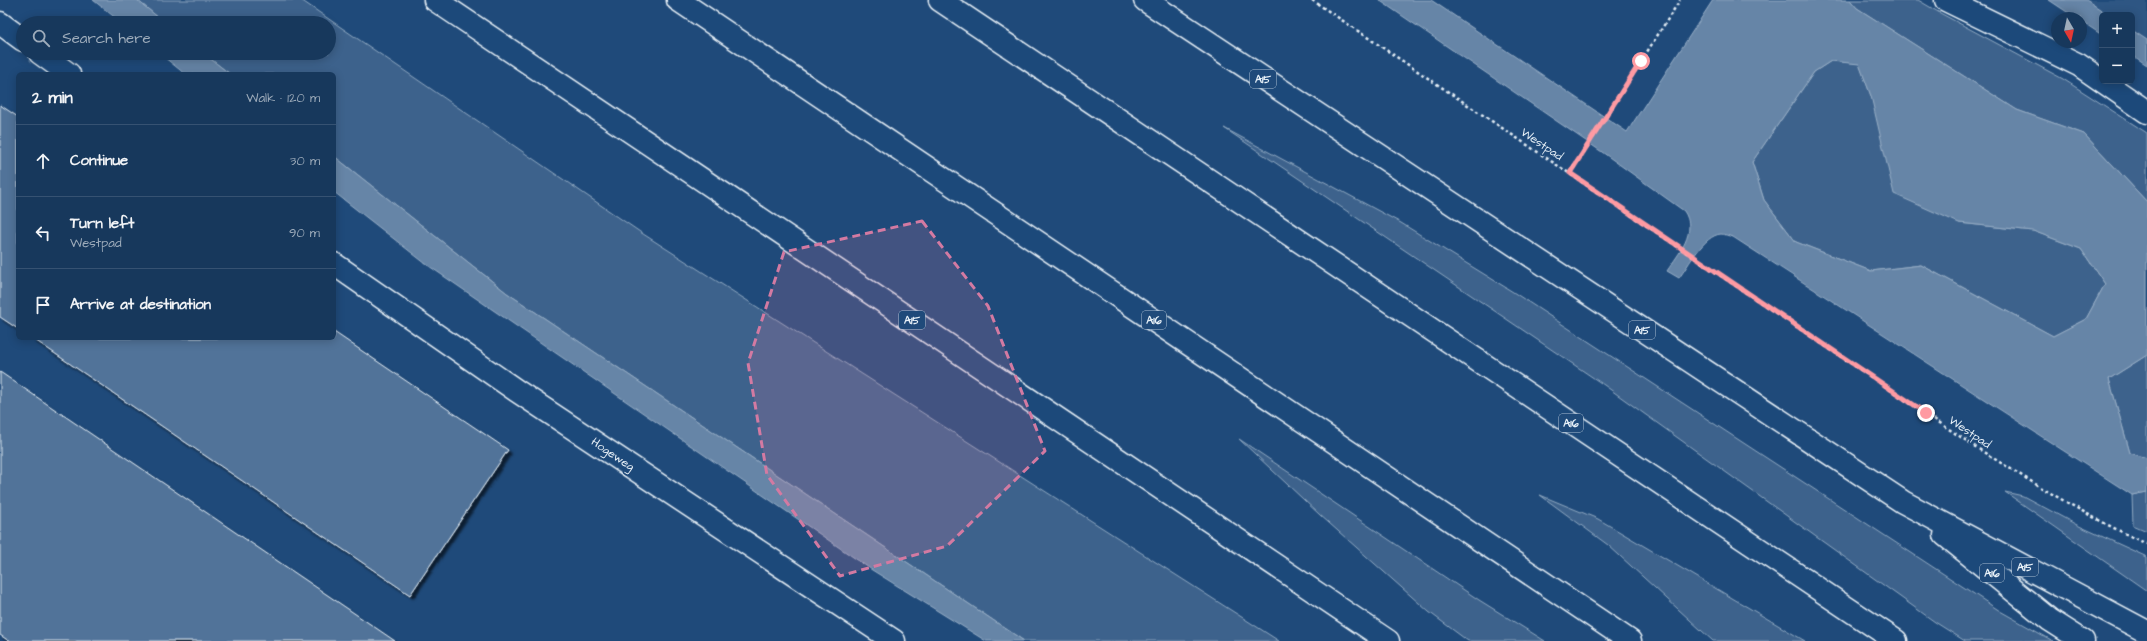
<!DOCTYPE html>
<meta charset="utf-8">
<style>
:root{--surface:#17385c;--page:#244365;--text:#f1f3f6;--muted:#9eacbb;--line:#365272}
body{margin:0;font-family:"Architects Daughter",sans-serif;background:var(--page);color:var(--text)}
.controls{position:absolute;right:12px;top:12px;display:grid;overflow:hidden;border-radius:6px;box-shadow:0 2px 10px #0003}
.controls button{width:36px;height:36px;display:grid;place-items:center;padding:0;border:0;border-bottom:1px solid var(--line);background:var(--surface);color:var(--text);font:20px sans-serif}
.compass{position:absolute;left:2051px;top:12px;width:36px;height:36px;border-radius:50%;background:var(--surface);box-shadow:0 2px 10px #0003;rotate:171deg}
.stop{position:absolute;width:12px;height:12px;margin:-9px;border:3px solid #ff9aa2;border-radius:50%;background:#fff}
.stop.end{background:#ff9aa2;border-color:#fff;box-shadow:0 1px 4px #0008}
.list{margin:0;padding:0;list-style:none}
h2{display:flex;justify-content:space-between;align-items:center;height:52px;margin:0;padding:0 16px;font-size:17px}
h2 small{font-size:13px;font-weight:400;color:var(--muted)}
.list li{display:grid;grid-template-columns:26px 1fr auto;gap:12px;align-items:center;box-sizing:border-box;height:72px;padding:0 16px;border-top:1px solid var(--line)}
.list b{display:block;font-size:15px;white-space:nowrap}
.list p{margin:0;font-size:13px;white-space:nowrap;color:var(--muted)}
.list em{font-size:13px;font-style:normal;color:var(--muted)}
.icon{flex:none;width:22px;height:22px;fill:none;stroke:currentColor;stroke-width:2;stroke-linecap:round;stroke-linejoin:round}
.map{position:relative;flex:none;width:2147px;height:641px;overflow:hidden}
.search{position:absolute;background:var(--surface);box-shadow:0 2px 10px #0003;left:16px;top:16px;width:320px;height:44px;display:flex;align-items:center;gap:10px;box-sizing:border-box;padding:0 14px;border-radius:22px;color:var(--muted);font-size:15px}
.panel{position:absolute;background:var(--surface);box-shadow:0 2px 10px #0003;left:16px;top:72px;width:320px;height:268px;border-radius:6px}
.map>svg:first-child{display:block}
</style>
<div class="map">
<svg width="2147" height="641" viewBox="0 0 2147 641">
<defs>
<filter id="shadow"><feDropShadow dx="3.5" dy="3.5" stdDeviation="1" flood-color="#0009"/></filter>
</defs>
<rect width="100%" height="100%" fill="#1f4a7a"/>
<filter id="ink" filterUnits="userSpaceOnUse"><feTurbulence type="fractalNoise" baseFrequency=".025" numOctaves="2"/><feDisplacementMap in="SourceGraphic" scale="8" xChannelSelector="R" yChannelSelector="G"/><feConvolveMatrix kernelMatrix="1 2 1 2 8 2 1 2 1" color-interpolation-filters="sRGB"/></filter>
<g filter="url(#ink)">
<polygon fill="#2e5683" points="2071,0 2147,0 2147,49 2132,39 2132,15 2102,15"/>
<g fill="#3c628c" stroke="#92aac2">
<polygon points="137,0 301,0 640,232 1279,641 1024,641 507,293 334,156 334,74 230,74 203,53 329,53 329,23 165,23"/>
<polygon points="1850,0 1918,0 1940,13 2063,79 2147,133 2147,202 2084,134 2017,110 1857,8"/>
<polygon points="1831,61 1859,63 1871,96 1959,223 2033,231 2081,249 2105,284 2086,319 2053,336 1921,265 1871,271 1796,242 1764,200 1752,162 1814,72"/>
<polygon points="1224,128 1401,223 1513,292 2000,611 2053,641 1965,641 1935,622 1604,385"/>
<polygon points="2147,355 2147,458 2130,453 2109,379"/>
<polygon points="1239,439 1479,600 1545,641 1468,641 1429,612 1320,515"/>
<polygon points="2005,492 2023,496 2077,525 2147,557 2147,591"/>
<polygon points="2147,492 2147,531 2133,525 2132,495"/>
<polygon points="1540,495 1598,519 1805,641 1713,641 1608,545"/>
</g>
<g fill="#6685a7" stroke="#9ab0c7" fill-rule="evenodd">
<polygon points="93,0 137,0 165,23 122,23"/>
<path d="M 1379,0 L 1431,0 L 1627,132 L 1713,0 L 1850,0 L 1857,8 L 2017,110 L 2084,134 L 2147,202 L 2147,355 L 2109,379 L 2130,453 L 2147,458 L 2147,492 L 2132,495 L 1733,237 C 1729,236 1724,234 1721,234 C 1704,235 1688,266 1679,278 L 1667,271 C 1679,253 1698,232 1684,211 L 1602,152 ZM 1831,61 L 1859,64 L 1871,96 L 1894,194 L 1959,223 L 2033,231 L 2081,249 L 2105,284 L 2086,319 L 2053,336 L 1921,265 L 1871,271 L 1796,242 L 1764,200 L 1752,162 L 1814,72 Z"/>
<polygon points="2049,0 2086,0 2109,15 2102,15 2102,35 2081,21 2081,18 2076,18"/>
<polygon points="2132,30 2147,40 2147,65 2132,55"/>
<polygon points="159,53 203,53 230,74 185,74"/>
<polygon points="334,156 507,293 1024,641 986,641 872,570 426,264 334,192"/>
</g>
<g fill="#517399" stroke="#e8f1f8" filter="url(#shadow)">
<polygon points="0,105 18,117 18,329 0,317"/>
<polygon points="334,332 508,450 410,595 32,338 334,338"/>
<polygon points="0,372 395,641 9,641 0,635"/>
</g>
<g fill="none" stroke-linecap="round" stroke-linejoin="round">
<g stroke="#e8f1f8" stroke-width="25">
<g id="minor">
<polyline points="1946,0 2079,65 2147,112"/>
<polyline points="0,23 23,40"/>
<polyline points="40,53 69,74"/>
<polyline points="334,264 517,391 894,641"/>
</g>
</g>
<g stroke="#e8f1f8" stroke-width="25">
<g id="highway">
<polyline points="435,0 1388,641"/>
<polyline points="678,0 1630,641"/>
<polyline points="940,0 1896,641"/>
<polyline points="1145,0 1903,502 2147,632"/>
<polyline points="1945,535 2050,620 2083,641"/>
</g>
</g>
<g stroke="#e8f1f8" stroke-width="2.5" stroke-dasharray="3 3" stroke-linecap="butt">
<path d="M 1312,0 L 1977,448 C 2033,483 2088,517 2147,544"/>
<polyline points="1570,173 1680,0"/>
</g>
<use href="#minor" stroke="#1f4a7a" stroke-width="22"/>
<use href="#highway" stroke="#1f4a7a" stroke-width="22"/>
</g>
</g>
<g fill="none" stroke-linecap="round" stroke-linejoin="round" filter="url(#ink)">
<polyline stroke="#ff9aa2" stroke-width="5" points="1641,61 1570,173 1926,413"/>
</g>
<path fill="#d37aa2" fill-opacity="0.2" stroke="#d37aa2" stroke-width="3" stroke-dasharray="8 5" stroke-linejoin="round" d="M 922,221 L 988,306 L 1045,451 L 947,546 L 840,576 L 767,475 L 748,363 L 784,252 Z"/>
<g text-anchor="middle" stroke-width="3.5" stroke-linejoin="round" paint-order="stroke">
<g fill="#1f4a7a" stroke="#acbfd2" stroke-width="1">
<rect x="1250" y="70" width="26" height="18" rx="3"/>
<rect x="899" y="311" width="26" height="18" rx="3"/>
<rect x="1142" y="311" width="24" height="18" rx="3"/>
<rect x="1629" y="321" width="26" height="18" rx="3"/>
<rect x="1559" y="414" width="24" height="18" rx="3"/>
<rect x="2012" y="558" width="26" height="18" rx="3"/>
<rect x="1980" y="564" width="24" height="18" rx="3"/>
</g>
<g font-size="11" font-weight="bold" fill="#e8f1f8">
<text x="1263" y="83">A15</text>
<text x="912" y="324">A15</text>
<text x="1154" y="324">A16</text>
<text x="1642" y="334">A15</text>
<text x="1571" y="427">A16</text>
<text x="2025" y="571">A15</text>
<text x="1992" y="577">A16</text>
</g>
<g font-size="12" fill="#e8f1f8" stroke="#1f4a7a">
<text transform="translate(1542 144) rotate(34)" y="4">Westpad</text>
<text transform="translate(1970 432) rotate(34)" y="4">Westpad</text>
<text transform="translate(613 454) rotate(34)" y="4">Hogeweg</text>
</g>
</g>
</svg>
<div class="controls">
<button>+</button>
<button>−</button>
</div>
<svg class="compass" viewBox="-18 -18 36 36"><path d="M0-13l5 13h-10z" fill="#e53935"/><path d="M0 13l5-13h-10z" fill="#9eacbb"/></svg>
<div class="stop" style="left:1641px;top:61px"></div>
<div class="stop end" style="left:1926px;top:413px"></div>
<div class="search"><svg class="icon" aria-label="search" viewBox="0 0 24 24"><circle cx="10" cy="10" r="6"/><path d="M15 15l6 6"/></svg>Search here</div>
<section class="panel">
<h2>2 min<small>Walk · 120 m</small></h2>
<ul class="list">
<li><svg class="icon" aria-label="ahead" viewBox="0 0 24 24"><path d="M12 20V5M6 11l6-6 6 6"/></svg><div><b>Continue</b></div><em>30 m</em></li>
<li><svg class="icon" aria-label="left" viewBox="0 0 24 24"><path d="M17 20v-9H6M10 6l-5 5 5 5"/></svg><div><b>Turn left</b><p>Westpad</p></div><em>90 m</em></li>
<li><svg class="icon" aria-label="arrive" viewBox="0 0 24 24"><path d="M6 21V4h12l-3 4 3 4H6"/></svg><div><b>Arrive at destination</b></div></li>
</ul>
</section>
</div>
